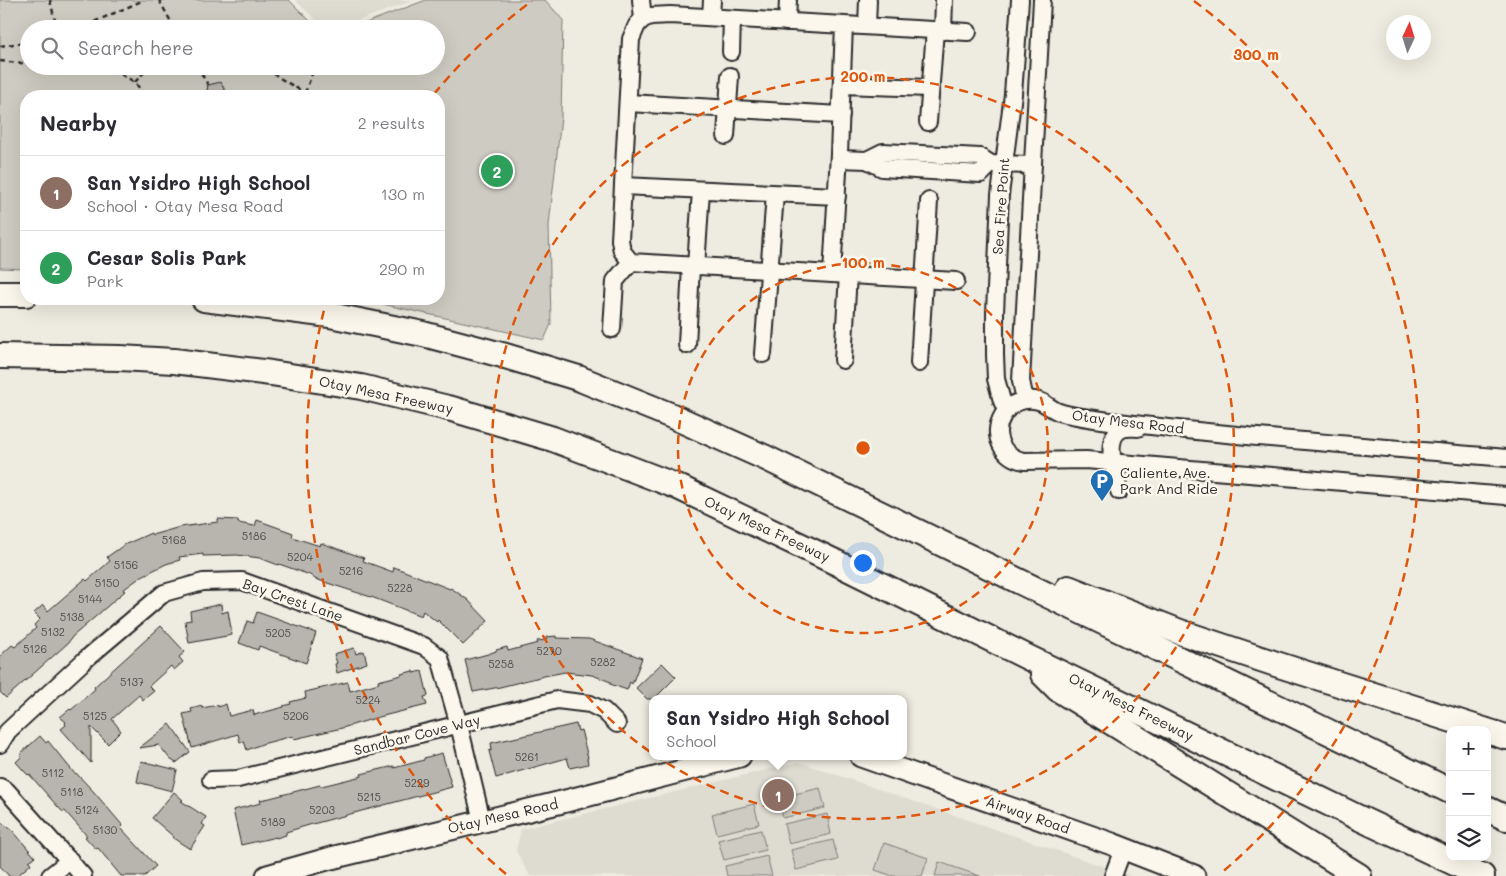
<!DOCTYPE html>
<meta charset="utf-8">
<style>
:root{--surface:#fff;--page:#f2f2f3;--text:#2b2b33;--muted:#7c7c81;--line:#e1e1e2;--accent:#1f6fb2}
body{margin:0;font-family:Mali,sans-serif;background:var(--page);color:var(--text)}
.controls{position:absolute;right:15px;bottom:15px;display:grid;overflow:hidden;border-radius:10px;box-shadow:0 5px 20px #0002}
.controls button{width:45px;height:45px;display:grid;place-items:center;padding:0;border:0;border-bottom:1px solid var(--line);background:var(--surface);color:var(--text);font:25px sans-serif}
.compass{position:absolute;left:1386px;top:15px;width:45px;height:45px;border-radius:50%;background:var(--surface);box-shadow:0 5px 20px #0002;rotate:4deg}
.you{position:absolute;left:862px;top:562px;width:18px;height:18px;margin:-12px;border:4px solid #fff;border-radius:50%;background:#1a73e8;box-shadow:0 0 0 8px #1a73e833}
.badge{display:grid;place-items:center;width:32px;height:32px;border-radius:50%;background:var(--accent);color:#fff;font-size:16px;font-weight:700}
.pin{position:absolute;translate:-50% -50%;border:2px solid #fff;box-shadow:0 1px 5px #0006}
.popup{position:absolute;left:649px;top:695px;width:258px;height:65px;box-sizing:border-box;display:grid;place-content:center;border-radius:10px;background:var(--surface);filter:drop-shadow(0 1px 4px #0005);font-size:16px;white-space:nowrap;color:var(--muted)}
.popup b{font-size:19px;color:var(--text)}
.popup::after{content:'';position:absolute;left:50%;top:100%;margin-left:-10px;border:10px solid transparent;border-top-color:var(--surface)}
.list{margin:0;padding:0;list-style:none}
h2{display:flex;justify-content:space-between;align-items:center;height:65px;margin:0;padding:0 20px;font-size:21px}
h2 small{font-size:16px;font-weight:400;color:var(--muted)}
.list li{display:grid;grid-template-columns:32px 1fr auto;gap:15px;align-items:center;box-sizing:border-box;height:75px;padding:0 20px;border-top:1px solid var(--line)}
.list b{display:block;font-size:19px;white-space:nowrap}
.list p{margin:0;font-size:16px;white-space:nowrap;color:var(--muted)}
.list em{font-size:16px;font-style:normal;color:var(--muted)}
.icon{flex:none;width:28px;height:28px;fill:none;stroke:currentColor;stroke-width:2;stroke-linecap:round;stroke-linejoin:round}
.map{position:relative;flex:none;width:1506px;height:876px;overflow:hidden}
.search{position:absolute;background:var(--surface);box-shadow:0 5px 20px #0002;left:20px;top:20px;width:425px;height:55px;display:flex;align-items:center;gap:12px;box-sizing:border-box;padding:0 18px;border-radius:28px;color:var(--muted);font-size:19px}
.panel{position:absolute;background:var(--surface);box-shadow:0 5px 20px #0002;left:20px;top:90px;width:425px;height:215px;border-radius:20px}
.map>svg:first-child{display:block}
</style>
<div class="map">
<svg width="1506" height="876" viewBox="0 0 1506 876">
<rect width="100%" height="100%" fill="#eeebe0"/>
<filter id="ink" filterUnits="userSpaceOnUse"><feTurbulence type="fractalNoise" baseFrequency=".02" numOctaves="2"/><feDisplacementMap in="SourceGraphic" scale="10" xChannelSelector="R" yChannelSelector="G"/><feConvolveMatrix kernelMatrix="1 2 1 2 8 2 1 2 1" color-interpolation-filters="sRGB"/></filter>
<g filter="url(#ink)">
<g fill="#dedbd1">
<polygon points="295,0 415,0 334,29 326,29"/>
<polygon points="799,762 1131,876 530,876 516,851 521,829"/>
</g>
<g fill="#cecbc2" stroke="#7c7b76">
<polygon points="0,0 289,0 318,29 29,29 29,66 436,66 436,29 350,29 426,0 545,0 563,20 561,118 549,225 551,324 544,340 360,299 439,299 439,96 26,96 26,269 0,268"/>
<polygon points="820,788 825,808 783,818 778,798"/>
<polygon points="754,804 759,824 717,834 712,814"/>
<polygon points="827,814 831,834 789,844 784,824"/>
<polygon points="761,830 766,850 724,860 718,840"/>
<polygon points="833,840 838,860 796,870 791,850"/>
<polygon points="884,843 928,858 922,876 893,876 875,870"/>
<polygon points="767,856 772,876 727,876 725,866"/>
<polygon points="939,862 980,876 935,876"/>
</g>
<g fill="#b8b5ae" stroke="#2b2b2b">
<polygon points="221,82 227,96 206,96 208,85"/>
<polygon points="218,519 238,520 238,523 255,526 257,520 293,533 292,537 320,546 321,543 364,558 363,561 393,572 394,567 450,589 451,588 468,600 488,621 463,645 438,620 437,622 423,611 421,616 374,598 315,579 310,575 279,564 278,565 260,558 237,555 203,556 203,554 179,557 180,560 166,564 142,576 123,590 125,591 72,637 68,643 6,698 0,692 0,656 12,645 15,647 36,628 34,625 40,619 34,613 43,605 48,611 85,579 87,581 110,561 107,557 124,545 151,533 152,535 180,527 218,522"/>
<polygon points="221,604 222,613 228,611 232,635 189,643 185,621 191,620 190,611"/>
<polygon points="257,612 316,633 306,663 259,646 258,650 239,643 247,621 253,623"/>
<polygon points="161,626 185,652 179,657 183,662 174,670 171,666 149,686 154,691 143,700 139,695 112,719 121,731 108,744 91,727 91,763 61,729 66,725 65,723 66,722 60,717 70,709 71,710 95,689 94,687"/>
<polygon points="556,636 556,638 589,639 642,658 632,684 630,682 627,690 610,684 611,682 592,675 565,672 544,676 500,687 473,692 465,660 488,654 496,651 496,650 507,647 508,651 538,643 537,641 546,640 546,637"/>
<polygon points="354,648 356,654 364,651 367,663 337,673 335,664 337,663 334,654"/>
<polygon points="662,663 676,677 654,699 647,699 636,688"/>
<polygon points="413,671 413,673 422,671 428,696 424,697 427,705 379,717 342,728 294,739 293,736 262,744 247,750 244,741 240,742 238,734 192,748 183,714 192,712 191,709 202,706 202,708 218,705 218,707 226,704 229,716 253,710 254,715 284,707 283,706 291,704 290,702 306,698 305,692 348,682 350,691 379,683 378,681 402,675 401,674"/>
<polygon points="170,724 190,752 176,763 170,759 159,745 139,748"/>
<polygon points="576,724 578,731 581,730 588,758 587,758 588,764 570,768 567,758 496,778 489,751 492,750 491,743"/>
<polygon points="40,736 46,743 48,741 75,774 76,773 94,792 123,826 121,828 156,866 145,876 121,876 98,848 96,849 85,837 87,836 65,811 63,812 58,807 29,774 28,775 24,771 16,762 22,756 20,754"/>
<polygon points="442,753 452,787 309,825 286,832 286,835 276,838 276,837 241,845 233,810 261,803 260,800 270,798 320,785 320,786 326,785 362,776 361,774 394,766 394,768 424,760 424,758"/>
<polygon points="141,761 177,770 172,791 137,782"/>
<polygon points="174,792 183,800 181,801 206,817 202,824 205,826 190,849 173,838 174,837 152,818"/>
<polygon points="0,821 13,831 35,857 29,861 31,864 17,876 9,876 0,866"/>
</g>
<g fill="none" stroke-linecap="round" stroke-linejoin="round">
<g stroke="#2b2b2b" stroke-width="20">
<g id="minor">
<polyline points="641,0 643,19"/>
<polyline points="711,17 712,0"/>
<polyline points="787,22 788,0"/>
<polyline points="844,25 839,154 832,274 631,262 622,251 620,240 631,39 637,25 643,19 651,16 670,15 968,32"/>
<polyline points="867,26 868,0"/>
<polyline points="943,31 944,0"/>
<polyline points="731,52 732,19"/>
<polyline points="842,85 930,88"/>
<polyline points="628,103 841,115"/>
<polyline points="928,122 935,30"/>
<polyline points="726,136 730,76"/>
<polyline points="839,159 867,160 883,152 980,157 991,164 1033,165"/>
<polyline points="867,160 882,168 981,174 991,164"/>
<polyline points="623,186 837,196"/>
<polyline points="696,267 701,190"/>
<polyline points="832,274 956,281"/>
<polyline points="612,329 615,281 631,262"/>
<polyline points="687,345 691,266"/>
<polyline points="763,354 775,194"/>
<polyline points="843,360 848,274"/>
<polyline points="919,363 929,201"/>
<polyline points="1025,400 1021,381 1042,0"/>
<polyline points="1006,410 1002,401 996,379 995,355 995,313 1000,195 1013,94 1020,0"/>
<path d="M 1506,458 C 1374,446 1242,438 1110,421 C 1094,419 1078,417 1062,413 C 1054,411 1049,406 1042,402 C 1027,396 1011,402 1003,415 C 991,435 1002,457 1024,461 L 1086,460 L 1506,496"/>
<path d="M 1119,491 C 1116,477 1102,437 1122,429 C 1127,427 1133,428 1138,428"/>
<polyline points="0,744 8,731 86,659 164,593 203,582 242,581 424,646 440,658 459,725 482,821"/>
<polyline points="211,780 238,779 557,700 590,704 604,711 617,724"/>
<polyline points="0,787 7,791 83,876"/>
<polyline points="50,876 70,860"/>
<polyline points="1113,876 1123,849"/>
</g>
</g>
<g stroke="#2b2b2b" stroke-width="25">
<g id="major">
<polyline points="861,756 1112,844 1194,876"/>
<polyline points="267,876 331,858 562,802 740,756"/>
</g>
</g>
<g stroke="#2b2b2b" stroke-width="28">
<g id="highway">
<polyline points="0,294 26,294"/>
<polyline points="204,299 330,315 423,334 502,355 578,378 672,416 766,458 1450,791"/>
<polyline points="0,356 120,358 174,361 271,373 361,387 452,409 553,439 676,486 835,562 1027,657 1355,816 1482,876"/>
<polyline points="1068,588 1180,632 1279,665 1484,730"/>
<polyline points="1043,674 1058,689 1359,876"/>
<polyline points="1487,731 1506,737"/>
<polyline points="1487,809 1506,818"/>
</g>
</g>
<g stroke="#2b2b2b" stroke-width="2.5" stroke-dasharray="5 4" stroke-linecap="butt">
<polyline points="50,0 57,29"/>
<polyline points="159,0 175,29"/>
<polyline points="78,29 144,0"/>
<polyline points="0,46 29,42"/>
<polyline points="0,61 29,64"/>
<polyline points="105,66 135,82 145,96"/>
<polyline points="197,66 208,85"/>
<polyline points="267,66 278,77 305,93 305,96"/>
<polyline points="135,82 148,68 158,66"/>
<polyline points="305,93 312,74 310,66"/>
</g>
<use href="#minor" stroke="#fbf7ec" stroke-width="16"/>
<use href="#major" stroke="#fbf7ec" stroke-width="21"/>
<use href="#highway" stroke="#fbf7ec" stroke-width="24"/>
</g>
</g>
<g fill="none" stroke="#df570e" stroke-width="2.5" stroke-dasharray="9 6">
<circle cx="863" cy="448" r="185"/>
<circle cx="863" cy="448" r="371"/>
<path d="M506 874A556 556 0 0 1 327 299M434 94A556 556 0 0 1 532 1M1194 1A556 556 0 0 1 1220 874"/>
</g>
<defs>
<g id="parking-pin" transform="scale(1.25)"><path d="M0 17L-7.5 6A9.5 9.5 0 1 1 7.5 6Z" fill="#1f6fb2" stroke="#fbf7ec"/><path d="M-3.5-5.5H1a3.5 3.5 0 0 1 0 7H-1V5.5H-3.5ZM-1-3.4V-.6H.8a1.4 1.4 0 0 0 0-2.8Z" fill="#fff"/></g>
</defs>
<g fill-rule="evenodd">
<use href="#parking-pin" x="1102" y="481"/>
</g>
<g text-anchor="middle" stroke-width="5" stroke-linejoin="round" paint-order="stroke">
<g font-size="11" fill="#4e4e4c">
<text x="254" y="540">5186</text>
<text x="174" y="544">5168</text>
<text x="300" y="561">5204</text>
<text x="126" y="569">5156</text>
<text x="351" y="575">5216</text>
<text x="107" y="587">5150</text>
<text x="400" y="592">5228</text>
<text x="90" y="603">5144</text>
<text x="72" y="621">5138</text>
<text x="53" y="636">5132</text>
<text x="278" y="637">5205</text>
<text x="35" y="653">5126</text>
<text x="549" y="655">5270</text>
<text x="603" y="666">5282</text>
<text x="501" y="668">5258</text>
<text x="132" y="686">5137</text>
<text x="368" y="704">5224</text>
<text x="95" y="720">5125</text>
<text x="296" y="720">5206</text>
<text x="527" y="761">5261</text>
<text x="53" y="777">5112</text>
<text x="417" y="787">5229</text>
<text x="72" y="796">5118</text>
<text x="369" y="801">5215</text>
<text x="87" y="814">5124</text>
<text x="322" y="814">5203</text>
<text x="273" y="826">5189</text>
<text x="105" y="834">5130</text>
</g>
<g font-size="14" fill="#2b2b2b" stroke="#fbf7ec">
<text transform="translate(1001 206) rotate(-86)" y="5">Sea Fire Point</text>
<text transform="translate(386 395) rotate(12)" y="5">Otay Mesa Freeway</text>
<text transform="translate(1128 422) rotate(7)" y="5">Otay Mesa Road</text>
<text transform="translate(767 529) rotate(25)" y="5">Otay Mesa Freeway</text>
<text transform="translate(293 600) rotate(19)" y="5">Bay Crest Lane</text>
<text transform="translate(1131 707) rotate(26)" y="5">Otay Mesa Freeway</text>
<text transform="translate(417 735) rotate(-14)" y="5">Sandbar Cove Way</text>
<text transform="translate(1028 815) rotate(19)" y="5">Airway Road</text>
<text transform="translate(503 816) rotate(-13)" y="5">Otay Mesa Road</text>
</g>
<g font-size="14" fill="#2b2b2b" stroke="#fbf7ec" text-anchor="start">
<text x="1120" y="478">Caliente Ave.<tspan x="1120" dy="16">Park And Ride</tspan></text>
</g>
</g>
<circle cx="863" cy="448" r="8" fill="#df570e" stroke="#fbf7ec" stroke-width="2.5"/>
<g font-size="15" text-anchor="middle" font-weight="bold" fill="#df570e" stroke="#fbf7ec" stroke-width="5" stroke-linejoin="round" paint-order="stroke">
<text x="1256" y="60">300 m</text>
<text x="863" y="82">200 m</text>
<text x="863" y="268">100 m</text>
</g>
</svg>
<div class="controls">
<button>+</button>
<button>−</button>
<button><svg class="icon" aria-label="layers" viewBox="0 0 24 24"><path d="M12 4l9 5-9 5-9-5zM3 14l9 5 9-5"/></svg></button>
</div>
<svg class="compass" viewBox="-18 -18 36 36"><path d="M0-13l5 13h-10z" fill="#e53935"/><path d="M0 13l5-13h-10z" fill="#7c7c81"/></svg>
<div class="you"></div>
<div class="pin badge" style="left:778px;top:795px;background:#8d6e63">1</div>
<div class="popup"><b>San Ysidro High School</b>School</div>
<div class="pin badge" style="left:497px;top:171px;background:#2e9e5b">2</div>
<div class="search"><svg class="icon" aria-label="search" viewBox="0 0 24 24"><circle cx="10" cy="10" r="6"/><path d="M15 15l6 6"/></svg>Search here</div>
<section class="panel">
<h2>Nearby<small>2 results</small></h2>
<ul class="list">
<li><span class="badge" style="background:#8d6e63">1</span><div><b>San Ysidro High School</b><p>School · Otay Mesa Road</p></div><em>130 m</em></li>
<li><span class="badge" style="background:#2e9e5b">2</span><div><b>Cesar Solis Park</b><p>Park</p></div><em>290 m</em></li>
</ul>
</section>
</div>
